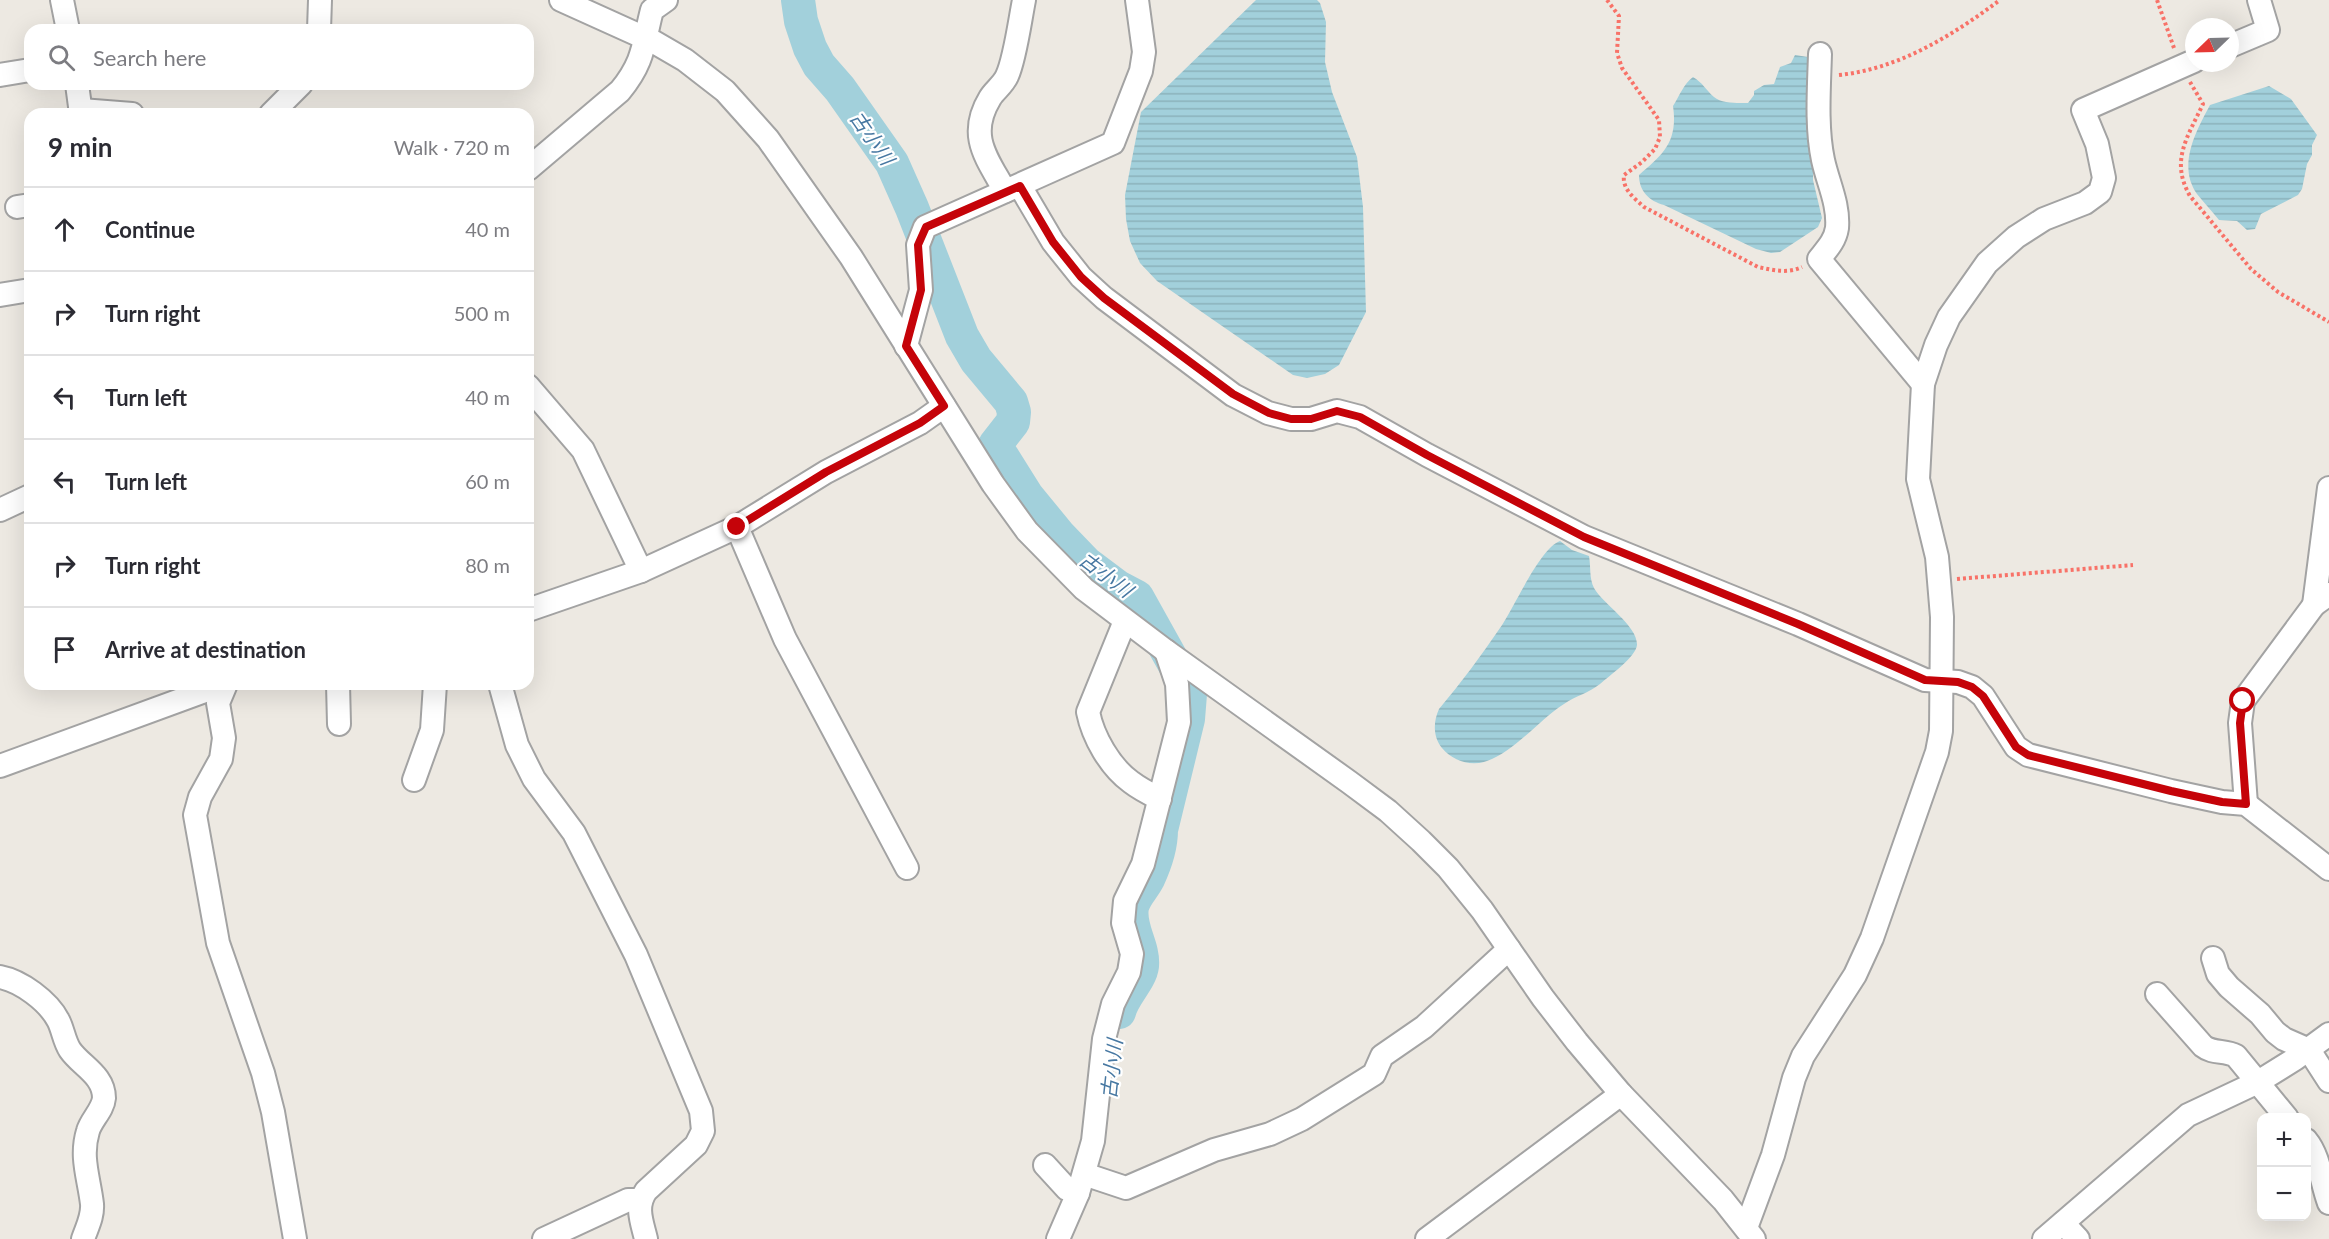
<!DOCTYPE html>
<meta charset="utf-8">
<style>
:root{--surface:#fff;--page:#f2f2f3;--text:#2b2b33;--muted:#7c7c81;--line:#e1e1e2}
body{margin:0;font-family:Lato,"Noto Sans JP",sans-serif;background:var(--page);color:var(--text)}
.controls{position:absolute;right:18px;bottom:18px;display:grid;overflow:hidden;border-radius:12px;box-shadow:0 6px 24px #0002}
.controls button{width:54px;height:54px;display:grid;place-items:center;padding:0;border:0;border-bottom:2px solid var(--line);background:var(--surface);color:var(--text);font:30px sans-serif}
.compass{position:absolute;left:2185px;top:18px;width:54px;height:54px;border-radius:50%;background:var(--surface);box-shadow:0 6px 24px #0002;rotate:247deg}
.stop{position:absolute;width:18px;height:18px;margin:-14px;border:4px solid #c50309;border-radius:50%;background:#fff}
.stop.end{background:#c50309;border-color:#fff;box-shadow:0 2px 6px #0008}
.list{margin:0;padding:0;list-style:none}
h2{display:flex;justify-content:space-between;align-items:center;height:78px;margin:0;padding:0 24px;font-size:26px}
h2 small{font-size:20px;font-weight:400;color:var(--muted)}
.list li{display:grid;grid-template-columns:39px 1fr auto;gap:18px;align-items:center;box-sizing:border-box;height:84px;padding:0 24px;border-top:2px solid var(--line)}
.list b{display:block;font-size:22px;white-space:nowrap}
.list em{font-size:20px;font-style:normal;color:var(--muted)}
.icon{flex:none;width:33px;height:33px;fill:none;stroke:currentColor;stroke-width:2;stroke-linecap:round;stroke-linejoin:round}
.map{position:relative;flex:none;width:2329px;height:1239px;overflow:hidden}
.search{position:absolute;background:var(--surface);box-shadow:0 6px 24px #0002;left:24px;top:24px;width:510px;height:66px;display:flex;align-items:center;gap:15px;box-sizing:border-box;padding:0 21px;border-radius:18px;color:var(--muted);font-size:22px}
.panel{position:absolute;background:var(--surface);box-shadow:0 6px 24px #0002;left:24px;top:108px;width:510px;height:582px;border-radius:18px}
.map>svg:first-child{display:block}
</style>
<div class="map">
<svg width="2329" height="1239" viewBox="0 0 2329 1239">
<defs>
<pattern id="water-rules" width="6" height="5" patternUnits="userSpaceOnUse" patternTransform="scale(1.5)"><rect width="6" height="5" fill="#a2d0db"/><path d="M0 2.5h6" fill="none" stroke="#8bb2bb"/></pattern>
</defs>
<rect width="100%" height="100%" fill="#ede9e2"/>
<g fill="url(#water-rules)">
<polygon points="1256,0 1317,0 1320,3 1326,22 1325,62 1332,92 1357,157 1363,207 1366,312 1339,365 1325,374 1307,378 1293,375 1157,281 1140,263 1130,241 1126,219 1125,195 1141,112"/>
<path d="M 1795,55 L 1808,57 L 1806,104 L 1813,162 L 1813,180 L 1822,218 L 1818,227 L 1780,252 L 1771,253 L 1756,249 L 1664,205 C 1649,201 1639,191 1639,175 C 1664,154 1678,141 1673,106 C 1680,95 1683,85 1693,77 C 1703,83 1706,90 1714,97 C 1722,104 1738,103 1748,103 L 1754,95 L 1754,91 L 1764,85 L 1774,84 L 1780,67 L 1791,63 Z"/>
<path d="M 2269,86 L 2291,99 L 2317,135 L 2312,145 L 2312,155 L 2307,164 L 2302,189 L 2298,195 L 2261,214 L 2255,229 L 2247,230 L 2237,221 L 2219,220 C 2212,211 2204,203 2197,194 C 2177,166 2196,131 2210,105 Z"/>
<path d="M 1560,541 L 1572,550 L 1589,556 C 1591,567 1589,578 1594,588 C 1603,604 1638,626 1637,645 C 1636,657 1609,676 1600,684 C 1589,693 1575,696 1564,704 C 1539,720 1514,752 1487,761 C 1471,767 1453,761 1442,748 C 1433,737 1433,722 1439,709 C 1461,683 1481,656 1500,628 C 1514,608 1540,548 1560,541 Z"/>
</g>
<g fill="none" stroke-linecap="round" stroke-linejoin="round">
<path stroke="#a2d0db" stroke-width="34" d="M 798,0 L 801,21 L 810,48 L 819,65 L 840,89 L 892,163 L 912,208 L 962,336 L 976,360 L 1011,402 L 1014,412 L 1013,422 L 995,445 L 1027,496 L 1059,535 L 1086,563 L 1118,587 L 1137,597 L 1186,685 L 1190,694 L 1188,719 L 1161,830 C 1161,846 1155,864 1148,879 C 1143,889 1135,895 1132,907 C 1128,928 1144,946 1142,966 C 1140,981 1123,995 1119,1012"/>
<g stroke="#a3a3a3" stroke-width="26">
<g id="minor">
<polyline points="62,0 68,30"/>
<polyline points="561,0 654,42 685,60 725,91 768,139 851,257 993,484 1027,531 1084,589 1166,651 1349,782 1388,811 1421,841 1448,868 1482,910 1543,998 1577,1042 1621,1094 1723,1200 1754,1239"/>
<polyline points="319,30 320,0"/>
<polyline points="2230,46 2268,30 2259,0"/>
<path d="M 1820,54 C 1819,88 1816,127 1823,160 C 1828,183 1839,204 1837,228 C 1835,241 1827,249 1819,259 L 1923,384"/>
<polyline points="0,75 30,70"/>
<polyline points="77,84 81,114"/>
<polyline points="81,110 132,114"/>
<polyline points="271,114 301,84"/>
<path d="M 528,169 L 620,91 C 644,62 643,45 652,10 L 666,0"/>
<polyline points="1020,186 1053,242 1081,277 1104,298 1233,395 1268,413 1291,419 1311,419 1337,411 1360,417 1427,455 1584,537 1798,624 1925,680 1958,682 1972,687 1983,696 2016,747 2028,755 2171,791 2222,802 2246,804 2329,869"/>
<path d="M 1005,191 C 987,158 967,136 990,98 C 994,91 1003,85 1007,76 C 1015,59 1020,20 1024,0"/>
<polyline points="17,207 30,205"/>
<polyline points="0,295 30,290"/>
<polyline points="906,346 921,290 918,245 925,227 1113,143 1141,71 1144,52 1137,0"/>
<polyline points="528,386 583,450 641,571"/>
<polyline points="0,510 30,496"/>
<polyline points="737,527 785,639 907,868"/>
<polyline points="2314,605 2329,488"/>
<polyline points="528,610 641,571 737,527 826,472 920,423 944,406"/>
<path d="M 1125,621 L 1088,712 C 1093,737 1110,767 1131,782 C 1140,789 1150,794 1160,799"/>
<polyline points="226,684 218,703 224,738 221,759 200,797 195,815 218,943 263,1073 273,1112 295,1239"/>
<polyline points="338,684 339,724"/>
<path d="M 500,684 L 517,745 L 534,779 L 574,833 L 636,955 L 701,1111 L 703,1131 L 696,1145 L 646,1191 C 635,1207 642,1222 646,1239"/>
<polyline points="0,766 224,684"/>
<polyline points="414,780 432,730 435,684"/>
<polyline points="2246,804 2240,723 2243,701 2314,605 2329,594"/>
<polyline points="2213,958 2218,974 2229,987 2260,1014 2275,1032 2284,1039 2309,1050 2329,1081"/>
<path d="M 0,977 C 21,981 48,1001 58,1020 C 63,1029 64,1041 70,1050 C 81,1066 104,1075 104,1098 C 103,1110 91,1120 88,1131 C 80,1157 89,1178 92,1204 C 93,1217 87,1227 83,1239"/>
<path d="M 2157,994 L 2203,1046 C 2213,1054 2225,1050 2236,1056 L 2287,1118"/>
<path d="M 2306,1140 C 2320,1157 2321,1182 2329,1203"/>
<polyline points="1045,1165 1067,1189 1078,1193"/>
<polyline points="1084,1174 1126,1188 1214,1150 1270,1134 1302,1119 1374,1074 1382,1056 1424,1027 1509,949"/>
<polyline points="2063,1223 2078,1239"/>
<polyline points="1746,1228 1773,1155 1794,1078 1803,1056 1855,975 1872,938 1937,752 1941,731 1942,617 1937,557 1918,479 1923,384 1936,345 1949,317 1987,263 2016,237 2044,219 2085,203 2100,192 2104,178 2097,144 2083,110 2194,61"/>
<polyline points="544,1239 628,1200 640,1200"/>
<polyline points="1058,1239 1078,1193 1093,1141 1104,1039 1113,1004 1129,972 1132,954 1123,923 1125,901 1143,864 1179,722 1177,684 1166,651"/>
<polyline points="1427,1239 1621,1094"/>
<polyline points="2044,1239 2188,1115 2258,1082 2295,1059 2329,1034"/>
</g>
</g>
<g stroke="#f87268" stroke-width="4" stroke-dasharray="3 3" stroke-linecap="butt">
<path d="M 1607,0 L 1619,16 L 1617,53 L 1622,68 L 1659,120 L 1660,137 L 1655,149 L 1642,162 L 1624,175 C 1622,189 1634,198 1644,207 L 1758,267 C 1773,270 1787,274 1802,267"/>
<polyline points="2157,0 2174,48"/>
<path d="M 1839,75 C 1899,69 1953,35 2000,0"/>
<path d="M 2190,82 L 2203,104 C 2187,138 2170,161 2190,196 L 2251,269 L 2278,292 L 2329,322"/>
<polyline points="1957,579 2133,565"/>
</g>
<use href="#minor" stroke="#fff" stroke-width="22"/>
</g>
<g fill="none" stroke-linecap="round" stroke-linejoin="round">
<polyline stroke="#c50309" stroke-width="8" points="737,527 826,472 920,423 944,406 906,346 921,290 918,245 926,227 1020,186 1053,242 1081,277 1104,298 1233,394 1269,413 1291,419 1311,419 1337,411 1360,417 1427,455 1584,537 1798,624 1925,680 1958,682 1972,687 1983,696 2016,747 2028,755 2171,791 2222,802 2246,804 2240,723 2243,701"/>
</g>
<g text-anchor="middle" stroke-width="4.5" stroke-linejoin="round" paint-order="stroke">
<g font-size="20" font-style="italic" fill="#4778a2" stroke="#fff">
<text transform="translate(872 138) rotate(55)" y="7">古小川</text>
<text transform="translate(1106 575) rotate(37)" y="7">古小川</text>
<text transform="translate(1112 1069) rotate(-84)" y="7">古小川</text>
</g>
</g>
</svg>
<div class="controls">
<button>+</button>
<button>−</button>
</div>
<svg class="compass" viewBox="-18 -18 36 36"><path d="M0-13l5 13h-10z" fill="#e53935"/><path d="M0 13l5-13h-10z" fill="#7c7c81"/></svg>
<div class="stop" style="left:2243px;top:701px"></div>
<div class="stop end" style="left:737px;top:527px"></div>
<div class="search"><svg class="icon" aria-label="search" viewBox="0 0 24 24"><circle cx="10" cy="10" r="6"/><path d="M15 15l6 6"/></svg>Search here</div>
<section class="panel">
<h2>9 min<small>Walk · 720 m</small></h2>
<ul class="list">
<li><svg class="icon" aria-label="ahead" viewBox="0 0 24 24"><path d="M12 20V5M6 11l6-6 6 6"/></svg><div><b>Continue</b></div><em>40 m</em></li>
<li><svg class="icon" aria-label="right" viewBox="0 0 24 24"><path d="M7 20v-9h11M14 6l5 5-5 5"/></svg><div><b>Turn right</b></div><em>500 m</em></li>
<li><svg class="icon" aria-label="left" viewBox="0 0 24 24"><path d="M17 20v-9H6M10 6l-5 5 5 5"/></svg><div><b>Turn left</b></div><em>40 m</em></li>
<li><svg class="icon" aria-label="left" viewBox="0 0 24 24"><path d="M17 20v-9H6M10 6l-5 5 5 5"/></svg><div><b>Turn left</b></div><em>60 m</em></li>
<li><svg class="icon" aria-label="right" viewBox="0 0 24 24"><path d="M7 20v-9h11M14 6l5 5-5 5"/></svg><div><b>Turn right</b></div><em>80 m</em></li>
<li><svg class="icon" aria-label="arrive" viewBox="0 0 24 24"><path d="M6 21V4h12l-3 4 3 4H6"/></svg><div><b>Arrive at destination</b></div></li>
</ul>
</section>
</div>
